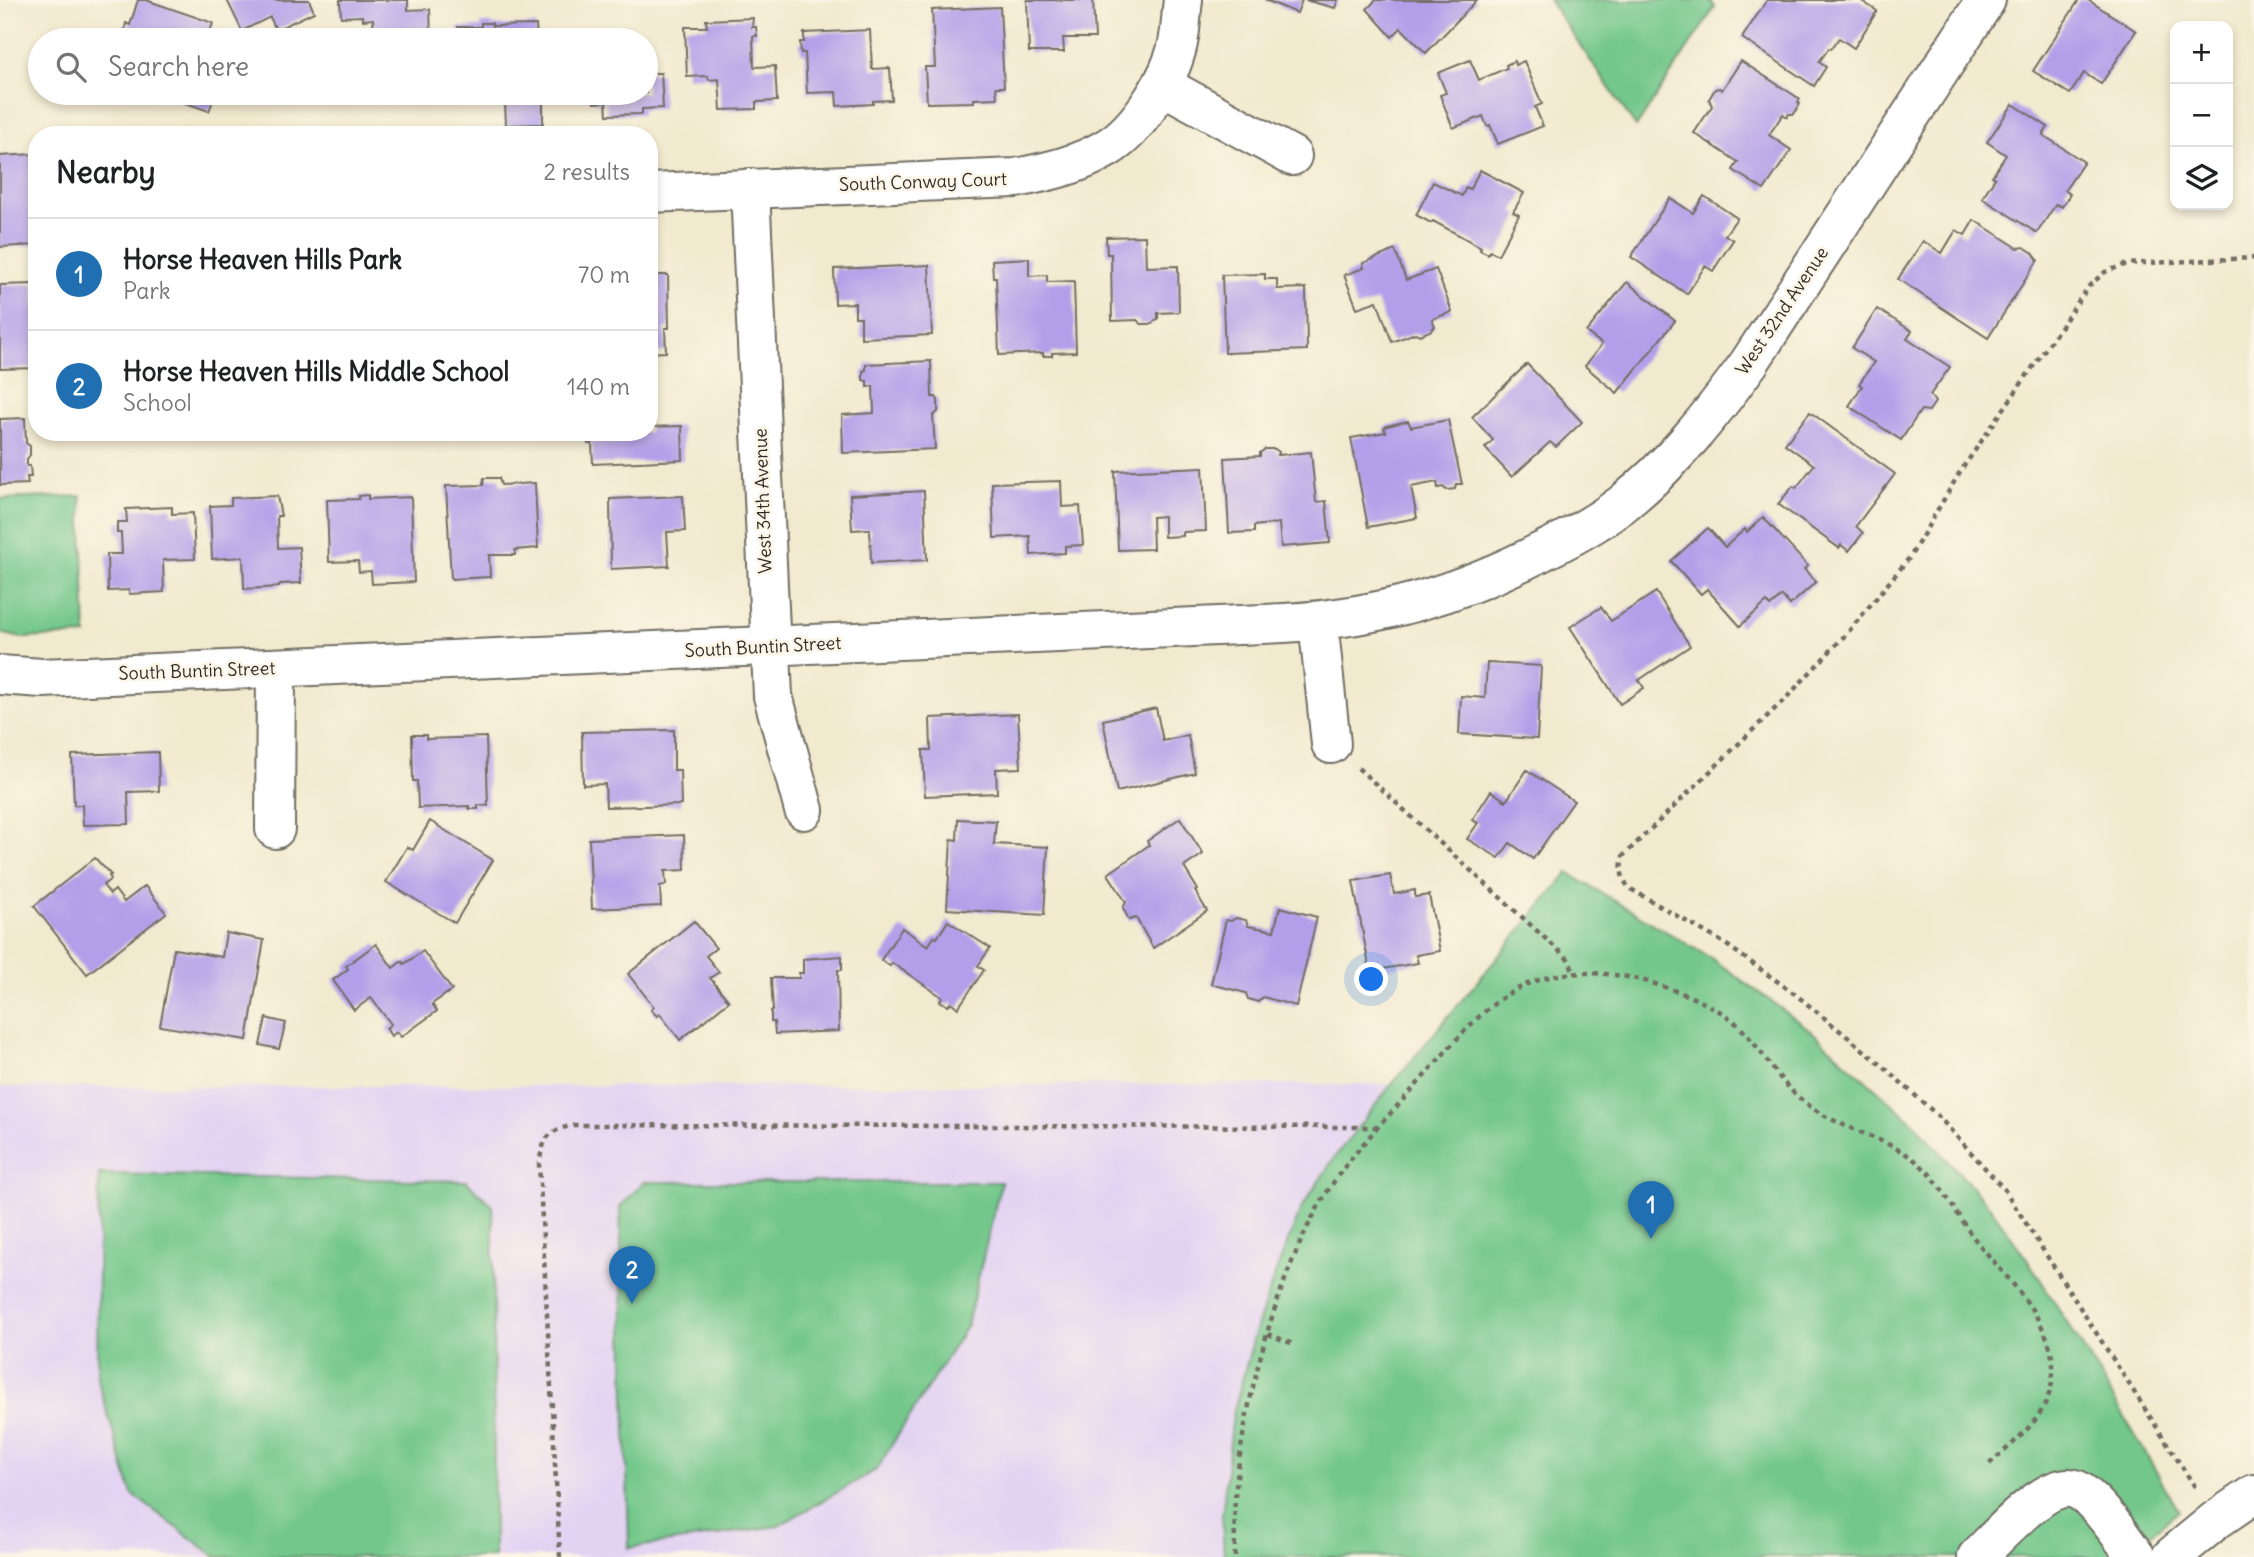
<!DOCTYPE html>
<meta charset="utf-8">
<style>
:root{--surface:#fff;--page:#f6f6f6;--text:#202124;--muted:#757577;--line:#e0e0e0;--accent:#1f6fb2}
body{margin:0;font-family:Delius,sans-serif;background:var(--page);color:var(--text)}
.controls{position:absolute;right:21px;top:21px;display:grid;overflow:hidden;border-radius:14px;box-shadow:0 4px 10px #0003}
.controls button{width:63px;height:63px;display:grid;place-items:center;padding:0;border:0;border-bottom:2px solid var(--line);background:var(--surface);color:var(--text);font:35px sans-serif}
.you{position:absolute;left:1372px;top:980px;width:24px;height:24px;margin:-18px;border:5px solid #fff;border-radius:50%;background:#1a73e8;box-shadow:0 0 0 10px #1a73e833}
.badge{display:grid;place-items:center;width:46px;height:46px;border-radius:50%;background:var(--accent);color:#fff;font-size:23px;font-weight:700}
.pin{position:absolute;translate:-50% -58px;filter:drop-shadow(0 2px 4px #0008)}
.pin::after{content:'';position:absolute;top:37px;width:24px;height:21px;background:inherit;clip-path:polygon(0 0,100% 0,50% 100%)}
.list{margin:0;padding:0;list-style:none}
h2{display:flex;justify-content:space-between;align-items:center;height:91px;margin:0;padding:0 28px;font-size:30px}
h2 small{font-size:23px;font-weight:400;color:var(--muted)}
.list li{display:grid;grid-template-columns:46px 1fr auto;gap:21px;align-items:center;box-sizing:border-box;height:112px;padding:0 28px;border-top:2px solid var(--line)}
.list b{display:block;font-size:26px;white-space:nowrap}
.list p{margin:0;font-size:23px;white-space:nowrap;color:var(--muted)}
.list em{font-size:23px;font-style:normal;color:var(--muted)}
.icon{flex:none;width:38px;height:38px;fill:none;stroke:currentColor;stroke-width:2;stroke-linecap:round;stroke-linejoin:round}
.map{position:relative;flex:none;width:2254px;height:1557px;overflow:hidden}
.search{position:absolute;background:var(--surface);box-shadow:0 4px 10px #0003;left:28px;top:28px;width:630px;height:77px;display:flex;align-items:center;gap:18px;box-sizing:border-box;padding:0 24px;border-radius:38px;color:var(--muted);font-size:26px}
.panel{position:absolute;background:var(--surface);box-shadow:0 4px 10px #0003;left:28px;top:126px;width:630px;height:315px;border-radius:28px}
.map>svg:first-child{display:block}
</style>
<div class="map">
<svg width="2254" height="1557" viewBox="0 0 2254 1557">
<rect width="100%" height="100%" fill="#fcf5e5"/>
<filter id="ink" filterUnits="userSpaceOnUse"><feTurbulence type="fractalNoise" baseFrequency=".0143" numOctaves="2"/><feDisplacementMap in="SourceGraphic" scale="14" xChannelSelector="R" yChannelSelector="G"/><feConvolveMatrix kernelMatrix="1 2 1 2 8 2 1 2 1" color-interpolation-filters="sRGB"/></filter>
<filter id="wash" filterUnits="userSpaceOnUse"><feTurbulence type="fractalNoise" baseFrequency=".00686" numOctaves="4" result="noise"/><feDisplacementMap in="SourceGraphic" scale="28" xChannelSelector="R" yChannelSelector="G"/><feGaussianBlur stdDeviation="1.57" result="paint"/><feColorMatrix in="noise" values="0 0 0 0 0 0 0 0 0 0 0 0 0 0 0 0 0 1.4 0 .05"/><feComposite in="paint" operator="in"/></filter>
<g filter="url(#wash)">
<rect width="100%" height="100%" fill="#f2eacf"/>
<polygon fill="#e3d3f3" points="1392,1084 1334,1158 1222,1516 1224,1557 0,1557 0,1087"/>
<g fill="#73c78b" stroke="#4f795b" stroke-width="2">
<polygon points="1549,0 1710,0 1715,7 1636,127"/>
<polygon points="81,496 86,635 22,638 0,633 0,499"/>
<polygon points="1568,873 1714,960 1809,1029 1914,1123 1991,1208 2035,1271 2100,1375 2179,1511 2121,1557 1224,1557 1222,1516 1233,1414 1255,1333 1275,1274 1302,1207 1334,1158 1392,1084"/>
<polygon points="99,1174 466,1181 493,1206 494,1557 216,1557 132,1494 97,1378"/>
<polygon points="644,1182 1001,1182 967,1325 876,1470 778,1526 629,1548 620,1207"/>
</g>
<g id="blocks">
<g fill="#b19fe9">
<polygon points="138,0 146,0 213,23 207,40 125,40 127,34 124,33 126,23 130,25"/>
<polygon points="227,0 309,0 314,12 276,30 270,17 242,31"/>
<polygon points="340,0 408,0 408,10 430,9 431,40 374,40 373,19 363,20 362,16 341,17"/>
<polygon points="1027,0 1093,0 1095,38 1063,38 1064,52 1029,52"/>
<polygon points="1265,0 1302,0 1297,13"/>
<polygon points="1305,0 1338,0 1335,8"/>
<polygon points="1376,0 1477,0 1426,53 1401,28 1392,37 1367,9"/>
<polygon points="1767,0 1860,0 1877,11 1854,48 1839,38 1831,49 1829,48 1819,62 1826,67 1814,86 1742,38"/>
<polygon points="2079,0 2088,0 2136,31 2101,84 2084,73 2070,94 2033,71"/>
<polygon points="1000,7 1004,87 996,87 997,98 974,99 974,102 927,103 925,67 935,67 932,10"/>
<polygon points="753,18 752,27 756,27 757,36 753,36 754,67 775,66 777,101 756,102 756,109 721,110 719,79 709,80 708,76 687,77 685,27 707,27 706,20"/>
<polygon points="481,23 492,23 492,26 536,25 537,40 458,40 458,27 481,27"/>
<polygon points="870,30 872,69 890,68 892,100 873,101 873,104 837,106 836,92 807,93 805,53 801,53 800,42 804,42 804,33"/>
<polygon points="1470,60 1479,80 1507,68 1506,65 1514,61 1515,65 1524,61 1542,104 1535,107 1543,126 1498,144 1490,125 1487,126 1483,116 1453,128 1440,95 1446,93 1438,73"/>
<polygon points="1741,61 1800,99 1798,102 1800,104 1794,114 1789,114 1787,117 1783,114 1769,135 1791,150 1764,190 1733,170 1738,162 1694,133 1712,106 1709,99 1715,89 1720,88 1722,90"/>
<polygon points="646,73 661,73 663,108 642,109 642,114 607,115 606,102 594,103 594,98 578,99 577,93 646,93"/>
<polygon points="156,93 216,93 209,111"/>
<polygon points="460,93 538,93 539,102 543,102 543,124 506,125 505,104 487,104 487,97 460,98"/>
<polygon points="2013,104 2048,127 2043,135 2084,162 2065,190 2070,194 2062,207 2056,204 2037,233 1982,198 1995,178 1992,176 2006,155 1987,142"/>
<polygon points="36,154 37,245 0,247 0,156"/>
<polygon points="1480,170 1524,193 1513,212 1519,215 1498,255 1490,251 1488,254 1480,250 1481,247 1433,221 1431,223 1416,215 1433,182 1462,196 1466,187 1470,189"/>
<polygon points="1704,196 1737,218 1725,235 1733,240 1713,271 1705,266 1687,294 1631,257 1670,198 1693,213"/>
<polygon points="1974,220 2018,248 2024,247 2033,253 2038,260 1988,338 1898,279 1923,241 1942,253 1956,230 1965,235"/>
<polygon points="1145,236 1146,267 1178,266 1179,312 1158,313 1158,319 1155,320 1152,324 1141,324 1137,320 1112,321 1111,254 1107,254 1106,237"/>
<polygon points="1395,250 1406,280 1436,269 1452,312 1432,319 1435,326 1430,331 1420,335 1415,333 1392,342 1377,301 1357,308 1344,275 1364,268 1363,263"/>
<polygon points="1029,258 1029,276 1047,275 1047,282 1074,281 1076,352 1052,353 1052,356 1043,356 1043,353 999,355 996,277 993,277 992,260"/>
<polygon points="929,265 932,335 861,338 861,317 855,317 855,303 835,304 834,269"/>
<polygon points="1265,274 1265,279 1277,279 1277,289 1306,288 1307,350 1225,353 1222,275"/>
<polygon points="649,275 668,275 669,328 665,328 666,352 649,353"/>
<polygon points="1627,282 1675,321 1617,393 1585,366 1602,344 1586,332"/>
<polygon points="34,284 37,368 0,369 0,285"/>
<polygon points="1877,309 1912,331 1907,339 1950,367 1930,395 1935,402 1929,411 1921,410 1901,440 1849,406 1862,386 1859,384 1874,362 1852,348"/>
<polygon points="931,361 932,397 936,397 938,400 938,412 933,416 935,449 843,453 842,415 874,413 873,386 867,387 867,381 863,380 863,371 866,370 866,364"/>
<polygon points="1527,364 1582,422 1556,447 1550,442 1512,477 1485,448 1493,440 1472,417"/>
<polygon points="1810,412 1895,474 1856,526 1863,533 1849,551 1841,545 1839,548 1778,504 1793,486 1796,488 1814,465 1785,444"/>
<polygon points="25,418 26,443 30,446 30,455 27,459 27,466 30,466 31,477 27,477 28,484 0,485 0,419"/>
<polygon points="1448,420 1462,484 1456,484 1455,489 1446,490 1443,487 1438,488 1437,482 1411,487 1417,518 1368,527 1351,438 1386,432 1384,428 1387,426 1408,421 1411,427"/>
<polygon points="682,426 683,460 593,464 592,443 588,444 588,432 649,432 649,427"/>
<polygon points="1265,449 1275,449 1279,452 1278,455 1311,452 1316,502 1326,501 1330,543 1281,547 1279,523 1254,526 1254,532 1229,533 1225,458 1260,456 1260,453"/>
<polygon points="1203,467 1206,531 1183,532 1183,536 1164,537 1164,516 1152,517 1153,549 1118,550 1115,471"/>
<polygon points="484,478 499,478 501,485 535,483 538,548 515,550 515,555 489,555 490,577 451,579 446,486 483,485"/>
<polygon points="1061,481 1062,507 1080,506 1083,545 1065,546 1065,553 1031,555 1030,536 994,538 992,483"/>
<polygon points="924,491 927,560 871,563 870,529 852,530 850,495"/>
<polygon points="368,495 368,499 411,497 414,582 372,584 371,571 359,572 358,561 329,562 327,500 359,499 359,496"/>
<polygon points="277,496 281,516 277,516 278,548 299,547 301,583 280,584 279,587 244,589 243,557 212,559 210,506 231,505 231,498"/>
<polygon points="683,496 685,531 667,532 669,566 611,569 610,499"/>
<polygon points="172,507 172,514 193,513 195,559 163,560 164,592 129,594 129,590 108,591 107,554 122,554 121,533 117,533 117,522 127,522 126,509"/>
<polygon points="1763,517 1808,566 1804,569 1816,582 1790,605 1782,596 1770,606 1767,602 1740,626 1707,589 1701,594 1671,561 1708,528 1725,547 1745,529 1747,532"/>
<polygon points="1656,592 1690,646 1639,680 1644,688 1620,704 1570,627 1601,607 1611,621"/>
<polygon points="1487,663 1541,666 1537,739 1459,734 1461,696 1485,698"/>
<polygon points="1156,708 1163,741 1188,735 1195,773 1117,792 1103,720"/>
<polygon points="1018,714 1021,768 996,769 997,793 925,796 923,750 931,750 930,718"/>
<polygon points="674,730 674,770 680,770 681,805 606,807 605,784 583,785 582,732"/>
<polygon points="412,735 426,735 426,739 486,737 488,806 478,805 478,809 469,809 469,806 418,808 417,781 413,781"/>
<polygon points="158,752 159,791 128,792 129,824 83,825 82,805 74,805 72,755"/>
<polygon points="1527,770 1574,801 1533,859 1510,843 1499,858 1467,839 1478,823 1472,820 1491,791 1506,801"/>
<polygon points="1180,818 1203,854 1184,867 1198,890 1195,891 1207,911 1153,948 1136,918 1129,920 1123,908 1126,902 1108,874 1149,845 1147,841"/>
<polygon points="958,819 996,821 994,844 1048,847 1044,915 947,909 951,839 957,840"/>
<polygon points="430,821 493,860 455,923 386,882 407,847 413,850"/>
<polygon points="684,835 685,870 665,871 666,885 660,886 661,906 592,909 589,839"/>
<polygon points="95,858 111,875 109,876 111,879 103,885 110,894 115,890 124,902 145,886 166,913 87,974 34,906"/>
<polygon points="1390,875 1394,894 1415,890 1415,897 1429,895 1440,951 1416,955 1418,963 1370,971 1353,881"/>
<polygon points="1280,907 1317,917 1296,1006 1263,997 1258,1002 1248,999 1246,993 1211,984 1226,920 1231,921 1236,918 1246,920 1248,926 1274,931"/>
<polygon points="694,921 716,948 706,956 719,972 710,978 729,1001 680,1040 660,1014 657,1016 651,1010 654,1007 628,974"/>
<polygon points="948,921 990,948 978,966 984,970 958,1008 951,1002 948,1006 940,1001 942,997 892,963 890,966 881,960 902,928 928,946 934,937 937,938"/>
<polygon points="226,933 264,940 247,1040 160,1026 174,949 222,957"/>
<polygon points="376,944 393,968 402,961 404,964 423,951 452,990 432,1004 437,1011 401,1037 397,1032 391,1036 386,1028 391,1024 371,998 354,1010 333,980 348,969 346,966"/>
<polygon points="842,956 842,970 838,970 839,1031 775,1034 774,1022 771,1022 771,1011 773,1011 771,978 799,978 799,973 803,973 803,959"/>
<polygon points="266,1018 286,1023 279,1049 260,1045"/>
</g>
</g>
</g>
<g filter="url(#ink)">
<use href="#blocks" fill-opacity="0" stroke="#716e64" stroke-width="2"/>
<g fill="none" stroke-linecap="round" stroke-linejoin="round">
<g stroke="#716e64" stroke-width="42">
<g id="minor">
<polyline points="1162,85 1292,156"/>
<polyline points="750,188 773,696 804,810"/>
<path d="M 649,193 L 1016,178 C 1047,172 1079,165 1107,148 C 1138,130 1171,77 1178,43 C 1181,29 1181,14 1183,0"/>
<polyline points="1318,621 1331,744"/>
<path d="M 0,675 L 42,678 L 1284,623 C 1379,618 1459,594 1543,551 C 1570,538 1597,523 1621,505 C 1672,465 1712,414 1749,363 L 1986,0"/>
<polyline points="275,829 276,668"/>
<path d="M 1977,1557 C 1997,1538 2046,1480 2075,1489 C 2094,1496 2124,1540 2136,1557"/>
<polyline points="2171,1557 2216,1520 2254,1494"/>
</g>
</g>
<g stroke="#716e64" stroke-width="4.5" stroke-dasharray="5 5" stroke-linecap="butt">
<polyline points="1358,768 1568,959 1575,974"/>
<polyline points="1268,1334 1293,1344"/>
<path d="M 2195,1487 L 2004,1189 L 1937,1115 L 1877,1061 L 1795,994 L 1724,943 L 1629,888 C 1621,877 1620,870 1623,856 L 1788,696 L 1849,631 L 1910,557 L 1960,472 L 2089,286 L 2105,272 L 2127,264 L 2254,258"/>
<path d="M 560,1557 L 539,1164 C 544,1137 547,1131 574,1125 L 1376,1127"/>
<path d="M 1235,1557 C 1235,1537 1234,1517 1235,1497 C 1243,1403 1278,1268 1329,1189 C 1357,1146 1393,1112 1426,1074 C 1484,1008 1519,963 1615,975 C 1650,979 1715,1002 1739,1026 C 1764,1052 1779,1084 1808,1105 C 1839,1128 1877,1135 1909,1156 C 1940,1177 1952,1210 1974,1238 C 2013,1287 2082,1345 2040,1413 C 2026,1434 2005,1450 1987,1466"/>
</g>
<use href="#minor" stroke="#fff" stroke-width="38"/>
</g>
</g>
<g text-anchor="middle" stroke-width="5" stroke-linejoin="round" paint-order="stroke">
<g font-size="18" fill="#2b2b2b" stroke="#fcf5e5">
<text transform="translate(923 182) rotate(-2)" y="6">South Conway Court</text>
<text transform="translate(1782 311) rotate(-56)" y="6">West 32nd Avenue</text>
<text transform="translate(763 501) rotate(-92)" y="6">West 34th Avenue</text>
<text transform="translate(763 647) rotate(-3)" y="6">South Buntin Street</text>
<text transform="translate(197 671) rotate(-2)" y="6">South Buntin Street</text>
</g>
</g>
</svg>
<div class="controls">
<button>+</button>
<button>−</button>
<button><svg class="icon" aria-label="layers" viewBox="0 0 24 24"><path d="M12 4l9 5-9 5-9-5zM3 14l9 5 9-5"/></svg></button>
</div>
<div class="you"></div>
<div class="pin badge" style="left:1651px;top:1239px">1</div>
<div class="pin badge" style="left:632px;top:1304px">2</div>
<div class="search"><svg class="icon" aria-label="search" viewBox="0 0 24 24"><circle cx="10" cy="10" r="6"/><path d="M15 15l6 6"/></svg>Search here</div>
<section class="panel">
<h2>Nearby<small>2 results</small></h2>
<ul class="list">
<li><span class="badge">1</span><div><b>Horse Heaven Hills Park</b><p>Park</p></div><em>70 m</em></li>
<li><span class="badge">2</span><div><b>Horse Heaven Hills Middle School</b><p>School</p></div><em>140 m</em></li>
</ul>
</section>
</div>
